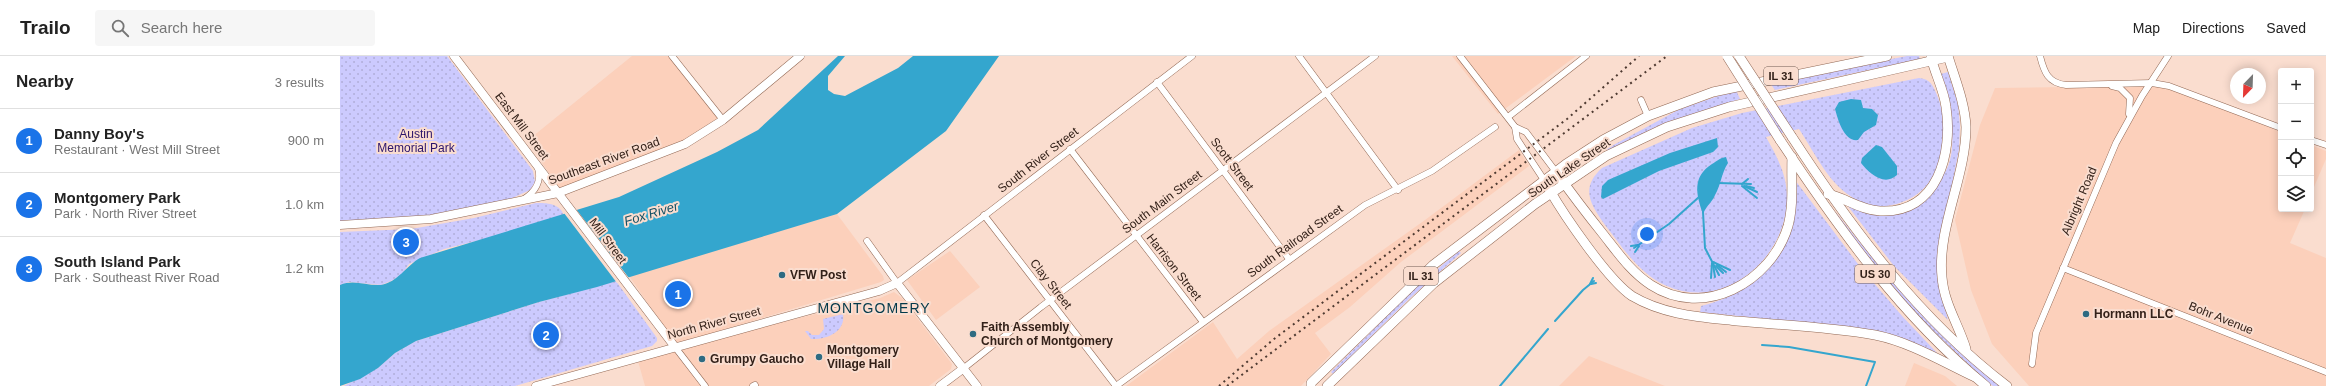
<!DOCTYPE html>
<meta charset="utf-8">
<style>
:root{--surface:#fff;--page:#f6f6f6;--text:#222;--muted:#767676;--line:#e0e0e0;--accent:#1a73e8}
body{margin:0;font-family:Helvetica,sans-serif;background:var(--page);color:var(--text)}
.controls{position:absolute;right:12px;top:12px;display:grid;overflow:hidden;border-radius:4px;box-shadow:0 2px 10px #0003}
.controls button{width:36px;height:36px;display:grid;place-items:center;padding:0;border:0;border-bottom:1px solid var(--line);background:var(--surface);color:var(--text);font:20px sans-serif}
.compass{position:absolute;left:1890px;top:12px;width:36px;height:36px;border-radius:50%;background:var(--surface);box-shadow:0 2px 10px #0003;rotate:203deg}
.you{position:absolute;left:1307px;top:178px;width:14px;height:14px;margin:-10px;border:3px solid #fff;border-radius:50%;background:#1a73e8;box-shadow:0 0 0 6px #1a73e833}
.badge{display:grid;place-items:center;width:26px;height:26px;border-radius:50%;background:var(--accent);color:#fff;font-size:13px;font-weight:700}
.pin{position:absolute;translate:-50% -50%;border:2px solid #fff;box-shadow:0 1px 4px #0006}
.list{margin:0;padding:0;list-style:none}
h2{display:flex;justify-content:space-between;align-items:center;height:52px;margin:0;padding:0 16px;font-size:17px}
h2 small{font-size:13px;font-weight:400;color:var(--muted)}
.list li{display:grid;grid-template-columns:26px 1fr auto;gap:12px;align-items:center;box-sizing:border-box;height:64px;padding:0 16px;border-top:1px solid var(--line)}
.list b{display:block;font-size:15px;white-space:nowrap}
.list p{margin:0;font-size:13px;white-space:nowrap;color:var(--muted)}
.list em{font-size:13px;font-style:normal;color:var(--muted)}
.icon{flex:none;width:22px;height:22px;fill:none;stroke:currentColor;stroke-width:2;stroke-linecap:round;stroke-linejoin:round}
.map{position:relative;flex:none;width:1986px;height:330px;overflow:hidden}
header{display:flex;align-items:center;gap:24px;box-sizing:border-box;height:56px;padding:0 20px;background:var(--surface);border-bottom:1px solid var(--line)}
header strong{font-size:19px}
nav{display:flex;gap:22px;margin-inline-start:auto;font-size:14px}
.search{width:280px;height:36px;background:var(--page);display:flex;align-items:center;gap:10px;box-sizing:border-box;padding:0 14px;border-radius:4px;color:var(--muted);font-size:15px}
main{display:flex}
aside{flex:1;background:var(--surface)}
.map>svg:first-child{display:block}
</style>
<header>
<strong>Trailo</strong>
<div class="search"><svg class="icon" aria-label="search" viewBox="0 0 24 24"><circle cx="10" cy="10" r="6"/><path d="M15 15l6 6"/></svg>Search here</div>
<nav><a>Map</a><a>Directions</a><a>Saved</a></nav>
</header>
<main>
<aside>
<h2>Nearby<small>3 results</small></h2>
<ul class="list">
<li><span class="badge">1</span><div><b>Danny Boy's</b><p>Restaurant · West Mill Street</p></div><em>900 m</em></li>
<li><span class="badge">2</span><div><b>Montgomery Park</b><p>Park · North River Street</p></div><em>1.0 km</em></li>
<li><span class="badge">3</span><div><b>South Island Park</b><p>Park · Southeast River Road</p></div><em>1.2 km</em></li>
</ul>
</aside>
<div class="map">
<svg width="1986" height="330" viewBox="0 0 1986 330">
<defs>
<pattern id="green-dots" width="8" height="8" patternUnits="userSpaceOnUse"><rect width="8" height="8" fill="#cccafe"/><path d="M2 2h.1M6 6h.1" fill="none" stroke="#b0add9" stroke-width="1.8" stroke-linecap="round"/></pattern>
</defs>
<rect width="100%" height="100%" fill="#faddcf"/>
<g fill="#fcd0bb">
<polygon points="292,0 329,0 379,63 341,87 220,133 187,85"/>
<polygon points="1112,0 1236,0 1158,58"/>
<polygon points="1802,30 1829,31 1941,76 1941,153 1965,153 1950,187 1986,202 1986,330 1689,330 1652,288 1631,234 1615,164 1640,69 1655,32"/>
<polygon points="1971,89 1986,95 1986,103 1971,138"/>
<polygon points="1179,94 1189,110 1061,206 1010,251 975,277 991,298 961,330 786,330 873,266 897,303 929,275 1085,164"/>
<polygon points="497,158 543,220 544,224 541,226 336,288 289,220"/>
<polygon points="610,195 640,231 596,264 567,224"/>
<polygon points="554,236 562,242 612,308 611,313 589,330 367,330 338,292 540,242"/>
<polygon points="335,293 363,330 305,330 298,305"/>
<polygon points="1249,300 1325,330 1219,330"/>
<polygon points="1574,307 1605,320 1617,330 1565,330"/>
</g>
<g fill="url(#green-dots)">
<polygon points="0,0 107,0 193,115 195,126 190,134 166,145 90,160 0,166"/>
<polygon points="1567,0 1579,0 1580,3 1435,34 1430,27"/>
<path d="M 1608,16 L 1618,48 L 1620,70 L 1619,93 L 1598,203 L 1600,233 L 1608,264 L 1554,210 L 1507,149 C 1519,156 1540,163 1554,158 C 1560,156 1567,149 1572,145 C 1581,138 1594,131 1601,122 C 1622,99 1609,44 1601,18 Z"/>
<path d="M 1579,22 C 1591,23 1593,30 1597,39 C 1608,66 1606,101 1590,125 C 1581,138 1567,146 1552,149 C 1536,153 1519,147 1506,137 C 1486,122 1473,94 1459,73 L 1426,81 C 1437,101 1447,118 1447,142 C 1447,201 1385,256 1327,230 C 1299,218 1283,192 1265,169 C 1250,148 1240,132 1262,112 L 1352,72 L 1402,57 Z"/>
<polygon points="1396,34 1400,43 1322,68 1267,95 1266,93 1340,53"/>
<path d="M 1455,124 L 1521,212 L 1563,261 L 1600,300 L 1587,294 L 1456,266 L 1360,256 L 1361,250 C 1425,234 1460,191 1455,124 Z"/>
<path d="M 196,147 C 207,147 219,147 224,159 L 160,179 L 104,193 L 69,208 L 62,218 L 53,224 L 41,229 L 9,226 L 0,229 L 0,176 L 71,173 L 134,162 Z"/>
<path d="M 1495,155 C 1544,219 1598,279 1660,330 L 1653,330 L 1646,325 L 1587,269 L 1561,242 L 1512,181 Z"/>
<polygon points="1119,195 1121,197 1069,243 993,318 991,316 1075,232"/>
<polygon points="276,225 317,282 317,285 312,290 175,330 4,330 38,312 55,297 76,285 199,246"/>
<path d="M 503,258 C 506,276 486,284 471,283 L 465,275 L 468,275 L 472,279 L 479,279 L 484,273 L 483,263 Z"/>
</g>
<g fill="#34a6ce">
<path d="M 498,0 L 505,0 L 488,20 L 488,34 L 494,38 L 505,40 L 558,12 L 573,0 L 659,0 L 606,75 L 497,158 L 257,231 L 199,246 L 76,285 L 55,297 L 38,312 L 20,323 L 0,330 L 0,229 C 14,223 26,230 41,229 C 58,226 66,210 80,202 L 279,141 L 377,96 L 418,74 Z"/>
<path d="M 1511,43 L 1521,44 L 1523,52 L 1532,53 L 1538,59 L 1536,69 L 1524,76 L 1518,84 C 1504,86 1498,64 1495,53 L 1499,46 Z"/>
<polygon points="1377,82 1378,91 1373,96 1319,115 1263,143 1261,141 1262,130 1268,124 1330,97"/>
<path d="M 1536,89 L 1542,91 L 1557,110 L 1557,119 C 1544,131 1529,117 1521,107 L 1522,102 Z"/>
<path d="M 1386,101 L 1388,107 C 1381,118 1381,129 1375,139 C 1373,145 1367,149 1363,158 C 1356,138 1352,121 1372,108 C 1377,105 1380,102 1386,101 Z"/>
</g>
<polygon fill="#faddcf" points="236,153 289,222 277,227 224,157"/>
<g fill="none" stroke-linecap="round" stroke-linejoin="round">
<g stroke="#34a6ce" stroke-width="2">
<polyline points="1378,127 1411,128"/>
<polyline points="1402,128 1408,123"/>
<polyline points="1402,130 1417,142"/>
<polyline points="1404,130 1417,136"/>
<polyline points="1406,130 1414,132"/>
<polyline points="1363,156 1365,192 1379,219"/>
<polyline points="1291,190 1298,189"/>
<polyline points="1294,192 1329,168 1359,141"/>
<polyline points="1295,196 1299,190"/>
<polyline points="1373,206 1390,214"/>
<polyline points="1373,209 1375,221"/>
<polyline points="1377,209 1386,216"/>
<polyline points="1376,210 1383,217"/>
<polyline points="1371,222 1372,207"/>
<polyline points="1250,228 1253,222"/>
<polyline points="1251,228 1256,227"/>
<polyline points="1215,265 1243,234 1254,225"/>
<polyline points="1422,289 1449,291 1535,306 1526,330"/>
<polyline points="1160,330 1208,273"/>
</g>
<g stroke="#926854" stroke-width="7">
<g id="street">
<polyline points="332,0 383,64"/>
<polyline points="959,0 1058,134"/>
<polyline points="1120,0 1175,71 1186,76 1216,116"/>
<path d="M 1700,0 C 1704,16 1708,27 1726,29 L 1812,27 L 1829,30 L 1941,72"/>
<polyline points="817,26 949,203"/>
<polyline points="1772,30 1780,32 1790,42 1789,58"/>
<polyline points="1301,44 1308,60"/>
<polyline points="1168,61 1246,0"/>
<polyline points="1175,71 1177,83 1204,124"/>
<polyline points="1971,84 1986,89"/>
<polyline points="730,93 863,266"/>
<path d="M 184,143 C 195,136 202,125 198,112"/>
<polyline points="644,159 776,330"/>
<polyline points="527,185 557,227 852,0"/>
<polyline points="1723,212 1986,316"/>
<polyline points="335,291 365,330"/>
<polyline points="1692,308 1696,277 1776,87 1802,40 1828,0"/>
<polyline points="624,312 701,251 1035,0"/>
<polyline points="413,330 415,329"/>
<polyline points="776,330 1025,149 1092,115 1155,71"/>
</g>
</g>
<g stroke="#926854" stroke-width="9">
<g id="secondary">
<polyline points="114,0 335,291"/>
<polyline points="0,169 91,163 218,137 345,88 383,64 460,0"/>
<polyline points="196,330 539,235 557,227 637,330"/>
<polyline points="600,330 624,312"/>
</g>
</g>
<g stroke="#926854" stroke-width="10">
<g id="primary">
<path d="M 1608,0 C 1615,23 1625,47 1626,71 C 1626,121 1597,172 1602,221 C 1604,248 1619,269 1626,293"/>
<path d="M 1452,81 C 1512,173 1579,263 1667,330"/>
<path d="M 1440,84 C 1499,173 1562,261 1646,330"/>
<path d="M 1216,116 C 1231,137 1247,158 1263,178 C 1278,197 1291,216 1311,229 C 1363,263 1431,227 1448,170 C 1454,148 1451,124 1452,101"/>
<path d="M 1209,133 C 1224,159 1268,224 1292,240 C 1324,259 1360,261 1397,265 C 1442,269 1490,271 1535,279 C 1570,286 1603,306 1635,321"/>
<path d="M 1488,138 C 1506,142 1520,154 1540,155 C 1598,158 1613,97 1606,51 C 1604,34 1595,18 1591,1"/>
<polyline points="971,330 971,327 1093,209 1226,108 1263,84 1308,60 1373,36 1547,0"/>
<polyline points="987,330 1094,227 1195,148 1266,100 1327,71 1389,51 1608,1"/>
</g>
</g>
<use href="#street" stroke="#fff" stroke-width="6"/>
<use href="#secondary" stroke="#fff" stroke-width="8"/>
<use href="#primary" stroke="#fff" stroke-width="9"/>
<g stroke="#4e3a31" stroke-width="2" stroke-dasharray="2 4" stroke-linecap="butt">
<polyline points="879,330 934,283 1227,63 1299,0"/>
<polyline points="887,330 1327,0"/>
</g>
<g stroke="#926854" stroke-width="10" stroke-linecap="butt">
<g id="primary-bridge">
<polyline points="1387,0 1440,84"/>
<polyline points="1399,0 1452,81"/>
</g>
</g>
<use href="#primary-bridge" stroke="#fff" stroke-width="9"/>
</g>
<g fill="#2e6b82" stroke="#faddcf" stroke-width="1.5">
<circle cx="442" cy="219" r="4"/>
<circle cx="1746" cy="258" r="4"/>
<circle cx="633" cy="278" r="4"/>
<circle cx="479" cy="301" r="4"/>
<circle cx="362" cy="303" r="4"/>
</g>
<g text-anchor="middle" stroke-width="4" stroke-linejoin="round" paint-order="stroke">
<g fill="#faddcf" stroke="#6f5950" stroke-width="1">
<rect x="1424" y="11" width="34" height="18" rx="3"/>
<rect x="1515" y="209" width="40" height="18" rx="3"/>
<rect x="1064" y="211" width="34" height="18" rx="3"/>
</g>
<g font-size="11" font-weight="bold" fill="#332119">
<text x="1441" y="24">IL 31</text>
<text x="1535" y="222">US 30</text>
<text x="1081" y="224">IL 31</text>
</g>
<g font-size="12" fill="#332119" stroke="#faddcf">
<text transform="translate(182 70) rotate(53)" y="4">East Mill Street</text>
<text transform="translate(698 104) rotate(-38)" y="4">South River Street</text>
<text transform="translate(264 105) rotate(-20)" y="4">Southeast River Road</text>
<text transform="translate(892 108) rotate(53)" y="4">Scott Street</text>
<text transform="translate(1229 112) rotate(-34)" y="4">South Lake Street</text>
<text transform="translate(1739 145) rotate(-67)" y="4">Albright Road</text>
<text transform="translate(822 146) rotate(-37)" y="4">South Main Street</text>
<text transform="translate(268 185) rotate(53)" y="4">Mill Street</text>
<text transform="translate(955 185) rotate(-36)" y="4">South Railroad Street</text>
<text transform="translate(834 211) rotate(52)" y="4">Harrison Street</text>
<text transform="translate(711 228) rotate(52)" y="4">Clay Street</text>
<text transform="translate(1881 262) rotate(22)" y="4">Bohr Avenue</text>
<text transform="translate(374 267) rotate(-15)" y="4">North River Street</text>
</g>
<g font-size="12" fill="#2b146b" stroke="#faddcf">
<text x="76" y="82">Austin<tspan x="76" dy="14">Memorial Park</tspan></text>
</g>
<g font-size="12" font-weight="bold" fill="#332119" stroke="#faddcf" text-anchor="start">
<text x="450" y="223">VFW Post</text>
<text x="1754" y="262">Hormann LLC</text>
<text x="641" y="275">Faith Assembly<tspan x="641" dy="14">Church of Montgomery</tspan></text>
<text x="487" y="298">Montgomery<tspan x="487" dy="14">Village Hall</tspan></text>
<text x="370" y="307">Grumpy Gaucho</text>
</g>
<g font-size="13" font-style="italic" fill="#135065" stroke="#faddcf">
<text transform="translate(311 157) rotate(-17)" y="5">Fox River</text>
</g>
<g font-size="14" letter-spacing="1" fill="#02394a" stroke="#faddcf">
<text x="534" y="257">MONTGOMERY</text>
</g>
</g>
</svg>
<div class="controls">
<button>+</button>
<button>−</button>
<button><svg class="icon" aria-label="locate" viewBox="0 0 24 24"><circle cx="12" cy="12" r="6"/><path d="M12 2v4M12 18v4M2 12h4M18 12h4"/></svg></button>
<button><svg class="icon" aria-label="layers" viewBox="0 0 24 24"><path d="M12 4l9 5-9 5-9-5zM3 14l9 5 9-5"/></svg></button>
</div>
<svg class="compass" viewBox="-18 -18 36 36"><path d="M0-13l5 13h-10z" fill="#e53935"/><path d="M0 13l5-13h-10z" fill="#767676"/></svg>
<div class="you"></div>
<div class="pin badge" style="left:338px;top:238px">1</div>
<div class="pin badge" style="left:206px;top:279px">2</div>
<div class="pin badge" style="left:66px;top:186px">3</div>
</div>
</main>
